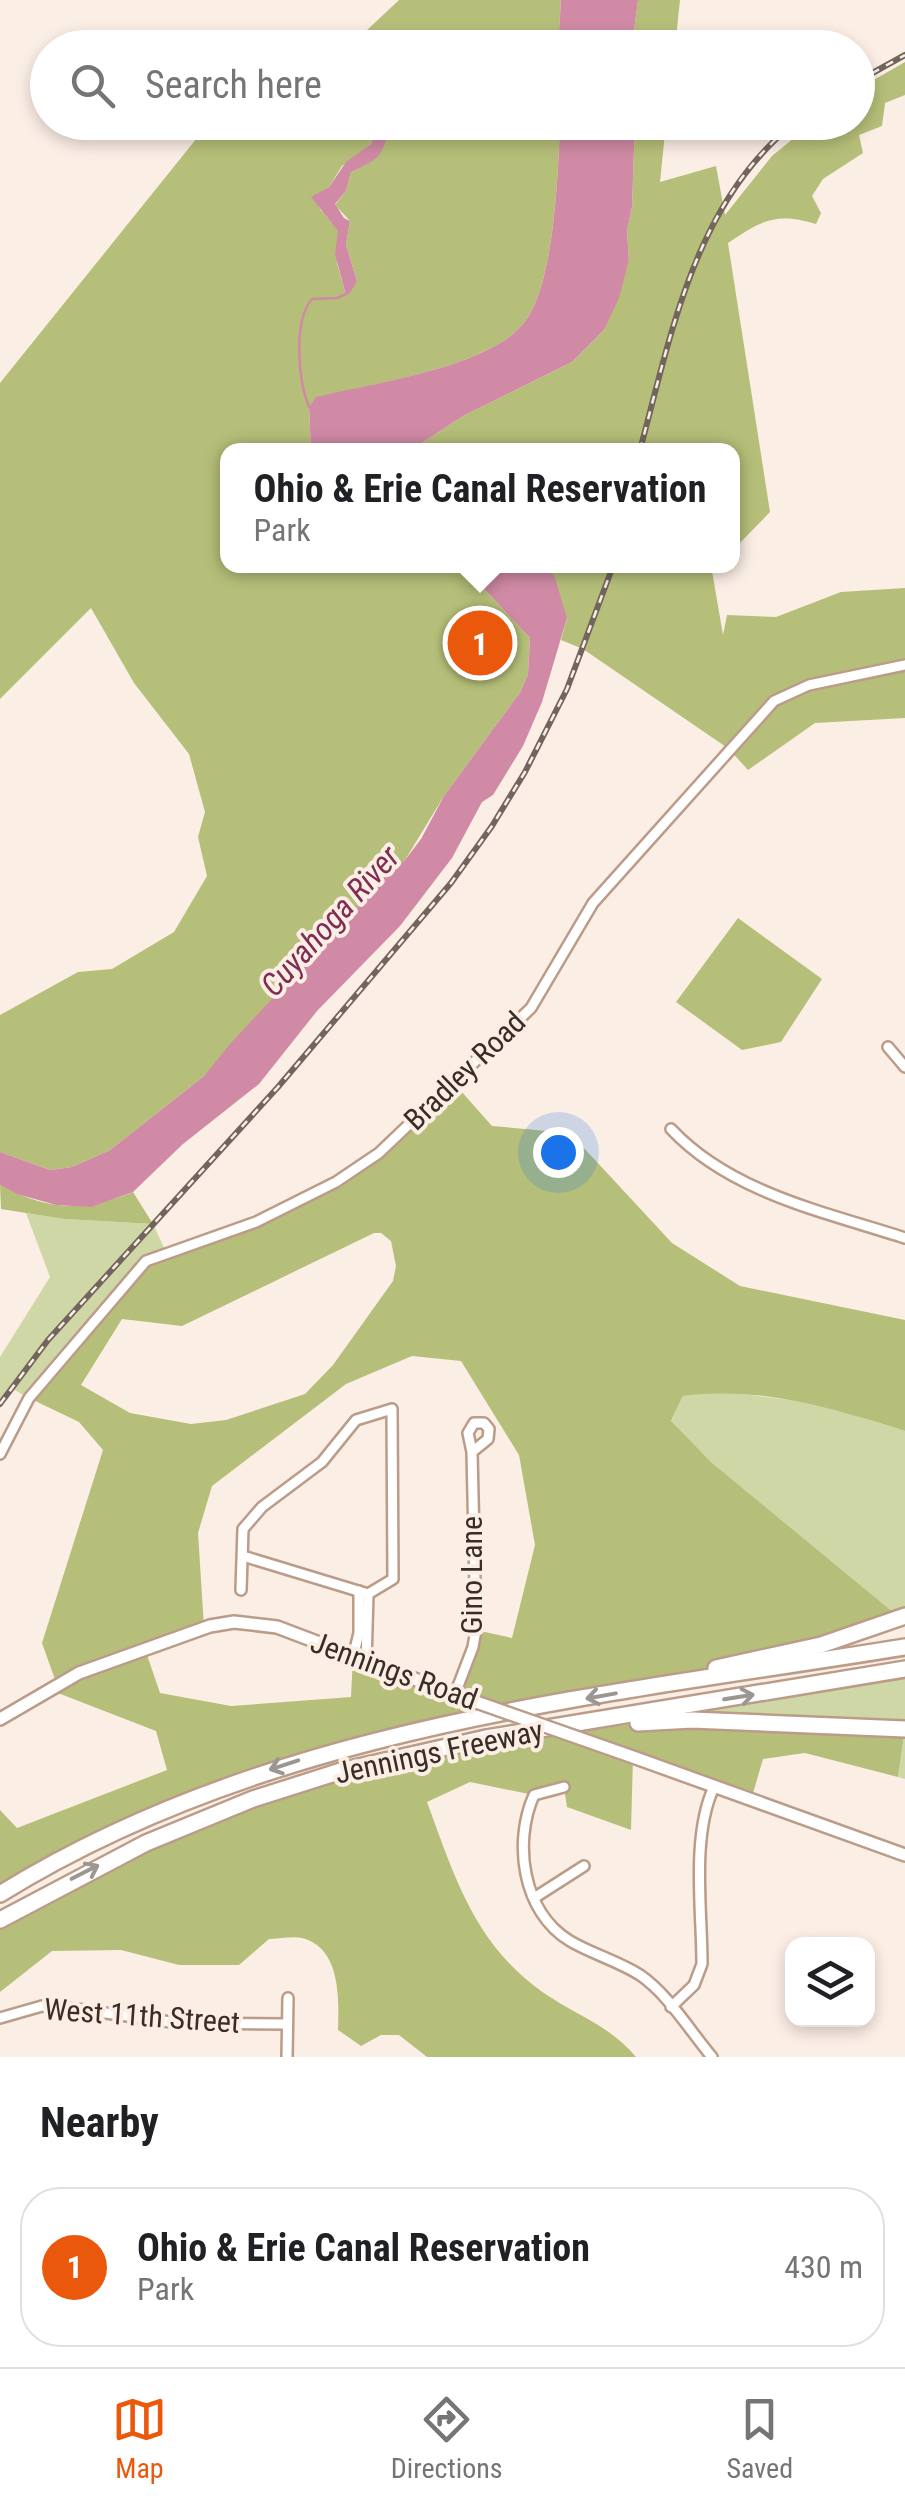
<!DOCTYPE html>
<style>
:root{--surface:#fff;--page:#f6f6f6;--text:#202124;--muted:#757577;--line:#e0e0e0;--accent:#ea580c}
body{margin:0;font-family:"Roboto Condensed",sans-serif;background:var(--page);color:var(--text)}
.controls{position:absolute;right:30px;bottom:30px;display:grid;overflow:hidden;border-radius:20px;box-shadow:0 5px 15px #0003}
.controls button{width:90px;height:90px;display:grid;place-items:center;padding:0;border:0;border-bottom:2px solid var(--line);background:var(--surface);color:var(--text);font:50px sans-serif}
.you{position:absolute;left:558px;top:1152px;width:35px;height:35px;margin:-25px;border:8px solid #fff;border-radius:50%;background:#1a73e8;box-shadow:0 0 0 15px #1a73e833}
.badge{display:grid;place-items:center;width:65px;height:65px;border-radius:50%;background:var(--accent);color:#fff;font-size:32px;font-weight:700}
.pin{position:absolute;translate:-50% -50%;border:5px solid #fff;box-shadow:0 2px 10px #0006}
.popup{position:absolute;left:220px;top:443px;width:520px;height:130px;box-sizing:border-box;display:grid;place-content:center;border-radius:20px;background:var(--surface);filter:drop-shadow(0 2px 8px #0005);font-size:32px;white-space:nowrap;color:var(--muted)}
.popup b{font-size:38px;color:var(--text)}
.popup::after{content:'';position:absolute;left:50%;top:100%;margin-left:-20px;border:20px solid transparent;border-top-color:var(--surface)}
.list{margin:0;padding:0;list-style:none}
h2{display:flex;justify-content:space-between;align-items:center;height:130px;margin:0;padding:0 40px;font-size:42px}
h2 small{font-size:32px;font-weight:400;color:var(--muted)}
.list li{display:grid;grid-template-columns:65px 1fr auto;gap:30px;align-items:center;box-sizing:border-box;height:160px;margin:0 20px 20px;padding:0 20px;border:2px solid var(--line);border-radius:40px}
.list b{display:block;font-size:38px;white-space:nowrap}
.list p{margin:0;font-size:32px;white-space:nowrap;color:var(--muted)}
.list em{font-size:32px;font-style:normal;color:var(--muted)}
.icon{flex:none;width:55px;height:55px;fill:none;stroke:currentColor;stroke-width:2;stroke-linecap:round;stroke-linejoin:round}
.map{position:relative;flex:none;width:905px;height:2057px;overflow:hidden}
.search{position:absolute;background:var(--surface);box-shadow:0 5px 15px #0003;left:30px;right:30px;top:30px;height:110px;display:flex;align-items:center;gap:25px;box-sizing:border-box;padding:0 35px;border-radius:55px;color:var(--muted);font-size:38px}
.sheet{height:310px;background:var(--surface)}
nav{display:flex;justify-content:space-around;align-items:center;box-sizing:border-box;height:140px;border-top:2px solid var(--line);background:var(--surface);font-size:28px;color:var(--muted)}
nav a{display:grid;justify-items:center;gap:5px}
nav .on{color:var(--accent)}
.map>svg:first-child{display:block}
</style>
<div class="map">
<svg width="905" height="2057" viewBox="0 0 905 2057">
<rect width="100%" height="100%" fill="#fbeee5"/>
<g fill="#d0d7a6">
<polygon points="26,1213 64,1219 153,1224 167,1254 29,1398 11,1388 0,1403 0,1357 50,1277"/>
<polygon points="719,1391 815,1403 905,1431 905,1607 893,1612 711,1462 671,1422 683,1396"/>
<polygon points="905,1669 905,1779 898,1777 905,1730 692,1720 696,1704"/>
</g>
<g fill="#b6bf79" fill-rule="evenodd">
<polygon points="399,0 561,0 558,47 348,48"/>
<polygon points="638,0 680,0 675,47 632,47"/>
<path d="M 905,62 L 905,95 L 885,103 L 882,126 L 859,135 L 863,153 L 823,179 L 812,196 L 821,213 L 816,224 C 776,212 762,220 728,243 L 770,512 L 733,550 L 732,450 L 411,450 L 463,416 L 572,362 L 604,330 L 629,260 L 627,231 L 632,207 L 635,123 L 666,123 L 660,182 L 716,166 L 725,215 L 772,156 L 812,123 L 858,122 L 858,89 Z"/>
<path d="M 209,123 L 379,123 L 371,144 L 342,166 L 329,187 L 316,195 L 320,209 L 339,231 L 337,263 L 345,292 L 357,281 L 346,245 L 350,221 L 335,205 L 346,191 L 351,172 C 378,160 382,145 394,123 L 560,123 C 558,171 555,286 523,324 C 486,368 372,383 316,398 L 309,407 L 311,450 L 228,450 L 228,566 L 463,566 L 530,638 L 528,674 L 521,691 L 444,796 L 405,860 L 204,1076 L 110,1150 L 72,1167 L 50,1170 L 0,1152 L 0,1015 L 78,972 L 112,969 L 174,932 L 207,876 L 198,837 L 205,812 L 189,754 L 134,683 L 91,608 L 0,699 L 0,383 Z"/>
<polygon points="539,566 718,566 712,571 723,635 727,615 776,617 841,592 905,588 905,718 815,723 748,770 729,749 583,649 561,640 567,618"/>
<polygon points="738,918 822,979 781,1042 742,1050 676,1002"/>
<path d="M 453,1082 L 492,1126 L 570,1133 L 672,1243 L 740,1286 L 905,1320 L 905,1431 C 831,1408 762,1386 683,1396 L 671,1421 L 711,1462 L 893,1612 L 842,1638 L 695,1674 L 453,1722 L 233,1783 L 0,1894 L 0,1810 L 17,1828 L 167,1770 L 156,1731 L 50,1690 L 57,1685 L 42,1643 L 103,1450 L 79,1422 L 29,1398 L 146,1261 L 256,1222 L 379,1153 ZM 374,1233 L 381,1233 L 391,1241 L 396,1266 L 393,1281 L 333,1365 L 305,1394 L 226,1420 L 191,1424 L 130,1413 L 81,1385 L 122,1319 L 182,1326 ZM 412,1356 L 461,1361 L 519,1455 L 535,1545 L 512,1638 L 476,1630 L 455,1694 L 353,1657 L 351,1697 L 231,1706 L 160,1693 L 145,1649 L 204,1627 L 198,1533 L 212,1486 L 346,1384 Z"/>
<path d="M 0,1185 C 49,1211 82,1212 133,1192 L 153,1224 L 64,1219 L 1,1209 Z"/>
<path d="M 646,1722 L 905,1729 L 898,1777 L 805,1753 L 763,1759 L 751,1800 L 633,1758 L 631,1830 L 567,1807 L 564,1788 L 534,1795 L 470,1782 L 427,1802 C 454,1875 474,1943 541,1991 C 576,2016 607,2023 636,2057 L 427,2057 L 399,2035 L 381,2035 L 361,2046 L 338,2030 C 339,1999 341,1948 302,1938 C 292,1936 279,1939 269,1939 L 239,1965 L 179,1965 L 121,1950 L 52,1951 L 0,1992 L 0,1920 L 146,1843 L 375,1762 Z"/>
</g>
<g fill="#d18aa5">
<polygon points="561,0 638,0 632,47 558,47"/>
<path d="M 379,123 L 394,123 C 377,155 389,155 351,172 L 346,191 L 335,204 L 344,218 L 350,221 L 346,245 L 357,281 L 350,293 L 345,292 L 335,254 L 338,231 L 311,197 L 329,187 L 346,162 L 371,144 Z"/>
<path d="M 560,123 L 635,123 L 632,207 L 627,231 L 629,260 L 619,298 L 604,330 L 572,362 L 463,416 L 411,450 L 311,450 L 309,407 L 316,397 C 372,383 486,368 523,324 C 555,286 558,171 560,123 Z"/>
<polygon points="463,566 539,566 554,575 567,618 542,702 523,746 493,795 482,802 452,858 400,926 317,1011 259,1084 183,1144 133,1192 91,1207 56,1205 17,1194 0,1185 0,1152 50,1170 72,1167 110,1150 204,1076 230,1044 385,877 405,860 421,839 444,796 521,691 528,674 530,638"/>
</g>
<g fill="none" stroke-linecap="round" stroke-linejoin="round">
<path stroke="#d18aa5" stroke-width="2.5" d="M 309,407 C 298,380 293,321 312,299 L 337,298 L 348,293"/>
<g stroke="#bb9c89" stroke-width="14">
<g id="minor">
<polyline points="888,1047 905,1067"/>
<path d="M 671,1129 C 731,1193 825,1212 905,1238"/>
<polyline points="0,1454 29,1398 146,1261 256,1222 336,1182 379,1153 531,1008 593,903 774,701 809,685 905,665"/>
<polyline points="243,1556 368,1594"/>
<polyline points="241,1590 243,1529 262,1507 322,1462 356,1420 392,1409 393,1579 368,1594"/>
<polyline points="353,1657 359,1633 359,1591"/>
<polyline points="366,1662 368,1594"/>
<polyline points="455,1694 473,1647 476,1630 472,1452 468,1433 474,1423 484,1423 489,1429 488,1439 472,1452"/>
<path d="M 564,1787 L 534,1795 C 513,1842 522,1912 570,1941 C 592,1954 618,1961 640,1975 C 668,1994 690,2031 712,2057"/>
<polyline points="534,1898 584,1866"/>
<path d="M 671,2007 L 694,1985 L 702,1964 C 702,1910 691,1836 714,1787"/>
<polyline points="0,2018 42,2006 62,2007 178,2023 286,2024"/>
<polyline points="287,2057 288,1998"/>
</g>
</g>
<g stroke="#bb9c89" stroke-width="16">
<g id="tertiary">
<polyline points="0,1719 79,1673 210,1626 234,1622 277,1627 462,1697"/>
<polyline points="633,1757 905,1855"/>
</g>
</g>
<g stroke="#bb9c89" stroke-width="20">
<g id="motorway">
<polyline points="716,1668 821,1645 905,1616"/>
<polyline points="638,1723 692,1720 905,1729"/>
<path d="M 0,1894 C 273,1725 596,1697 905,1647"/>
<polyline points="0,1920 146,1843 253,1799 341,1771 486,1738 905,1669"/>
</g>
</g>
<use href="#minor" stroke="#fff" stroke-width="9"/>
<use href="#tertiary" stroke="#fff" stroke-width="11"/>
<use href="#motorway" stroke="#fff" stroke-width="15"/>
<g stroke="#72655d" stroke-width="6">
<g id="rail">
<polyline points="858,81 905,55"/>
<path d="M 640,450 C 671,335 695,200 796,122"/>
<polyline points="0,1404 48,1340 278,1087 451,883 492,826 525,772 567,689 613,566"/>
</g>
</g>
<use href="#rail" stroke="#fbeee5" stroke-width="2.5" stroke-dasharray="8" stroke-linecap="butt"/>
<g stroke="#bb9c89" stroke-width="16" stroke-linecap="butt">
<polyline id="tertiary-bridge" points="462,1697 633,1757"/>
</g>
<use href="#tertiary-bridge" stroke="#fff" stroke-width="11"/>
</g>
<defs><path id="oneway-shaft" d="M-6 0H5M1.5-3L5.5 0L1.5 3" fill="none" stroke-width="1.6" stroke-linecap="round" stroke-linejoin="round" transform="scale(2.5)"/></defs>
<g stroke="#9c9692">
<use href="#oneway-shaft" transform="translate(601 1696) rotate(170)"/>
<use href="#oneway-shaft" transform="translate(739 1697) rotate(-9)"/>
<use href="#oneway-shaft" transform="translate(284 1765) rotate(162)"/>
<use href="#oneway-shaft" transform="translate(85 1872) rotate(-27)"/>
</g>
<g text-anchor="middle" stroke-width="8" stroke-linejoin="round" paint-order="stroke">
<g font-size="30" fill="#392d25" stroke="#fbeee5">
<text transform="translate(465 1071) rotate(-44)" y="10">Bradley Road</text>
<text transform="translate(472 1575) rotate(-90)" y="10">Gino Lane</text>
<text transform="translate(394 1671) rotate(20)" y="10">Jennings Road</text>
<text transform="translate(439 1752) rotate(-12)" y="10">Jennings Freeway</text>
<text transform="translate(142 2016) rotate(4)" y="10">West 11th Street</text>
</g>
<g font-size="32" font-style="italic" fill="#812d53" stroke="#fbeee5">
<text transform="translate(330 921) rotate(-48)" y="11">Cuyahoga River</text>
</g>
</g>
</svg>
<div class="controls">
<button><svg class="icon" aria-label="layers" viewBox="0 0 24 24"><path d="M12 4l9 5-9 5-9-5zM3 14l9 5 9-5"/></svg></button>
</div>
<div class="you"></div>
<div class="pin badge" style="left:480px;top:643px">1</div>
<div class="popup"><b>Ohio &amp; Erie Canal Reservation</b>Park</div>
<div class="search"><svg class="icon" aria-label="search" viewBox="0 0 24 24"><circle cx="10" cy="10" r="6"/><path d="M15 15l6 6"/></svg>Search here</div>
</div>
<section class="sheet">
<h2>Nearby<small></small></h2>
<ul class="list">
<li><span class="badge">1</span><div><b>Ohio &amp; Erie Canal Reservation</b><p>Park</p></div><em>430 m</em></li>
</ul>
</section>
<nav>
<a class="on"><svg class="icon" aria-label="map" viewBox="0 0 24 24"><path d="M3 6l6-2 6 2 6-2v14l-6 2-6-2-6 2zM9 4v14M15 6v14"/></svg>Map</a>
<a><svg class="icon" aria-label="directions" viewBox="0 0 24 24"><path d="M12 3l9 9-9 9-9-9zM9 14v-3h6M13 9l2 2-2 2"/></svg>Directions</a>
<a><svg class="icon" aria-label="saved" viewBox="0 0 24 24"><path d="M7 4h10v16l-5-4-5 4z"/></svg>Saved</a>
</nav>
